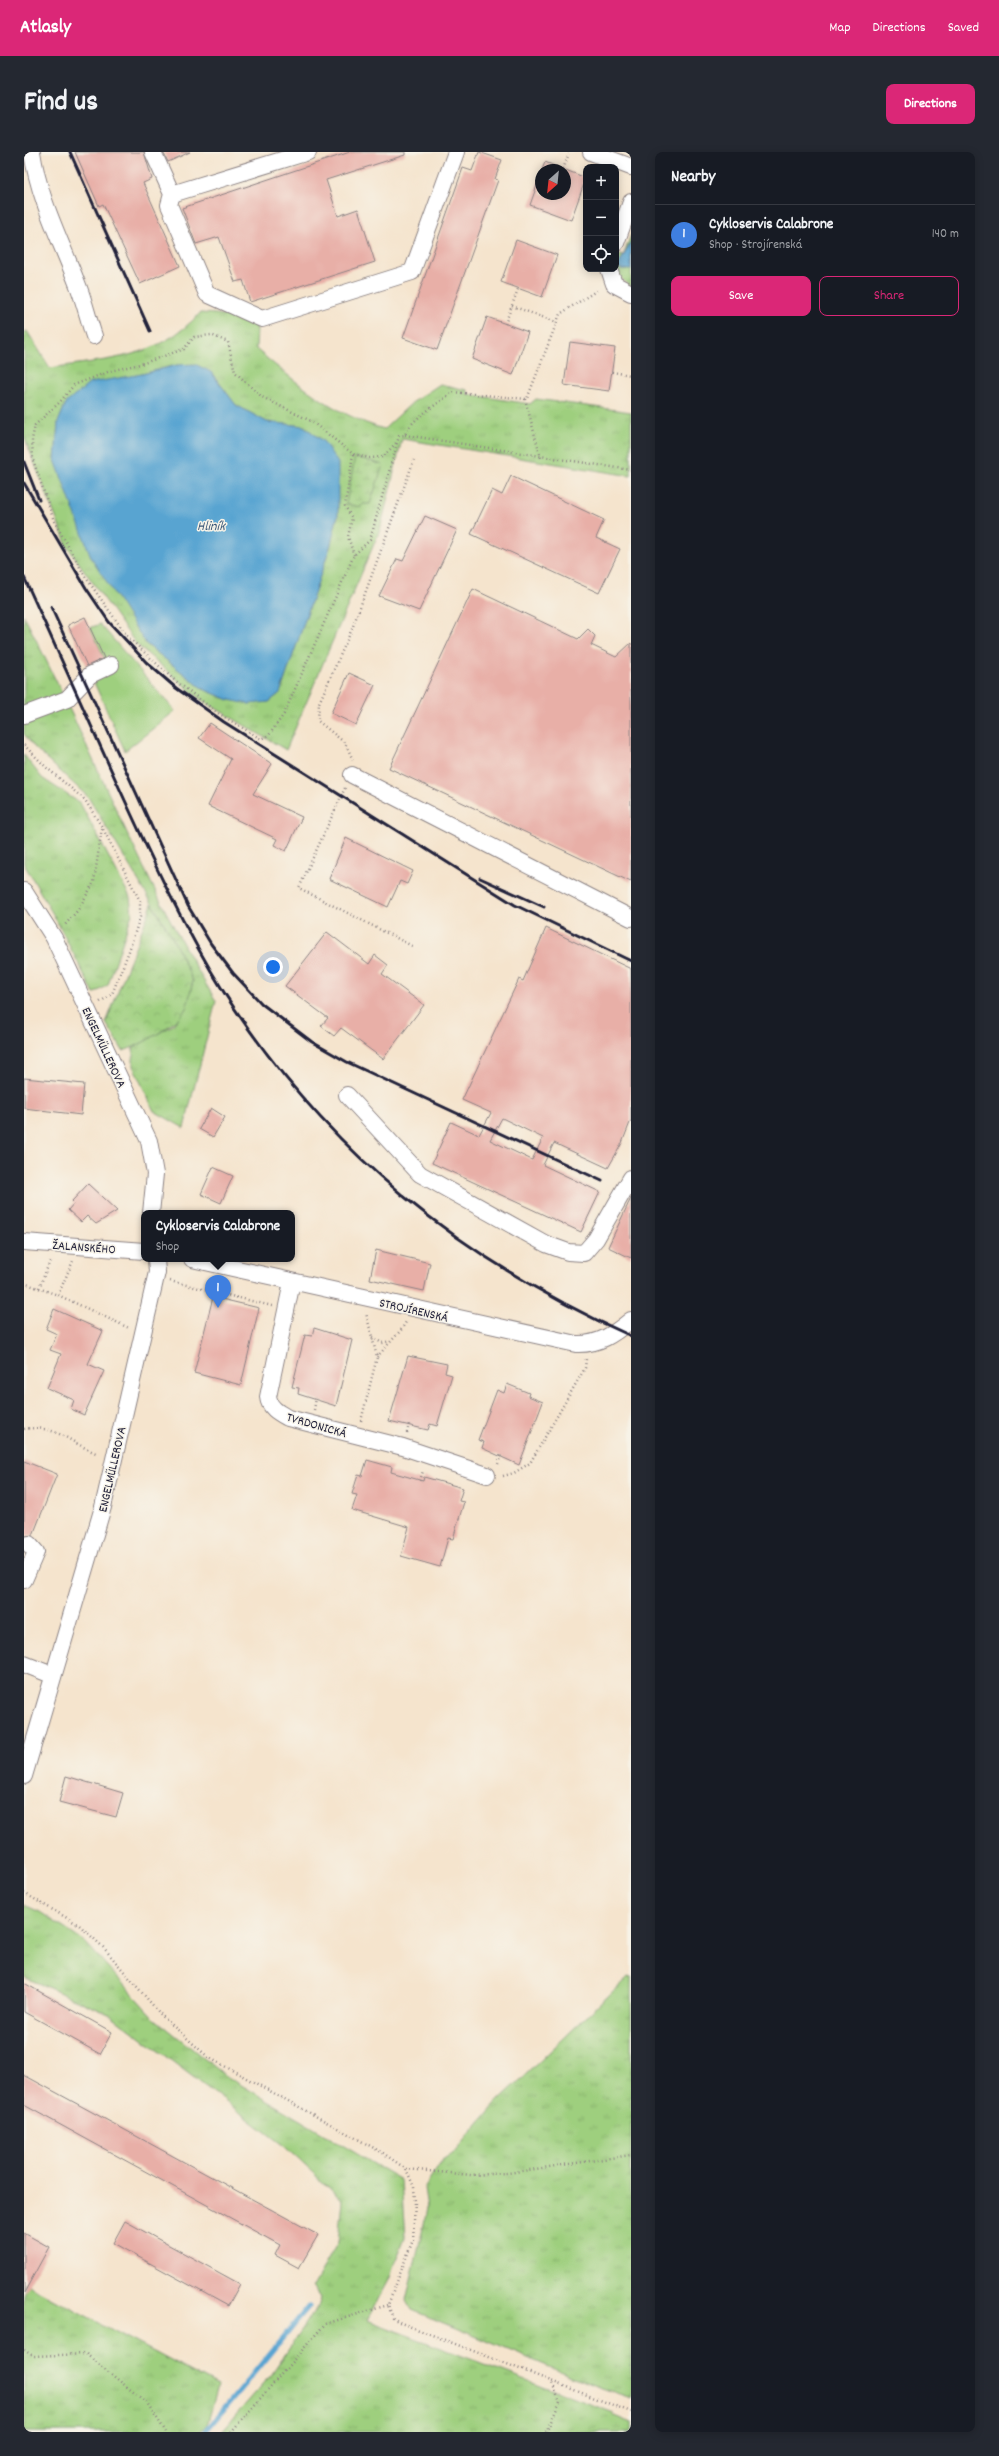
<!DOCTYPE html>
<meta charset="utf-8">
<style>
:root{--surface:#171b24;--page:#242831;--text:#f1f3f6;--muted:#9ea1a6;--line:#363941;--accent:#db2777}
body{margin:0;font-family:Dekko,sans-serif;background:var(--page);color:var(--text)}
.controls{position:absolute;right:12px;top:12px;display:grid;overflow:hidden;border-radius:8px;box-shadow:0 2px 10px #0003}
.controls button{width:36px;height:36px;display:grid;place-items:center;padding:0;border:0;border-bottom:1px solid var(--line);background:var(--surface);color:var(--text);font:20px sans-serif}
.compass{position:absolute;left:511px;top:12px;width:36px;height:36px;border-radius:50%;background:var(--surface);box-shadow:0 2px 10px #0003;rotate:207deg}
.you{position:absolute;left:249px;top:815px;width:14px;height:14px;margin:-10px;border:3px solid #fff;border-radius:50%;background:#1a73e8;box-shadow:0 0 0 6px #1a73e833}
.badge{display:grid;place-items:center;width:26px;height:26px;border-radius:50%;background:var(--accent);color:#fff;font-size:13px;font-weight:700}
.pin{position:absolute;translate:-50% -33px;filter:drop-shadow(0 1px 2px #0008)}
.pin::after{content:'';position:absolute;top:21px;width:14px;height:12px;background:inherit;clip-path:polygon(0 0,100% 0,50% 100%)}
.popup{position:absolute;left:117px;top:1058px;width:154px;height:52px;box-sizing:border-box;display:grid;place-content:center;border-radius:8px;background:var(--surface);filter:drop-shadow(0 1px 3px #0005);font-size:13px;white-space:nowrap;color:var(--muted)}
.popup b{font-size:15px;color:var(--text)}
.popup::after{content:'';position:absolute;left:50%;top:100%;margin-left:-8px;border:8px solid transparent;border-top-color:var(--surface)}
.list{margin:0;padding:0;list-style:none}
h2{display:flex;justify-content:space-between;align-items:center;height:52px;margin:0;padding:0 16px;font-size:17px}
h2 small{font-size:13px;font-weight:400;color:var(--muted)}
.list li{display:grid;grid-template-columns:26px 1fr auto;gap:12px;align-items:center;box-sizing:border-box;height:60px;padding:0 16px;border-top:1px solid var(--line)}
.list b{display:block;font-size:15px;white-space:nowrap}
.list p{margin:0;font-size:13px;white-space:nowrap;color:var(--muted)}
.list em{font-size:13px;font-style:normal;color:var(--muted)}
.actions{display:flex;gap:8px;padding:12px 16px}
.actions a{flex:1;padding:9px 0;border:1px solid var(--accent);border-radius:8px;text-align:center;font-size:14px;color:var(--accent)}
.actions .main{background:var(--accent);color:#fff}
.icon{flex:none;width:22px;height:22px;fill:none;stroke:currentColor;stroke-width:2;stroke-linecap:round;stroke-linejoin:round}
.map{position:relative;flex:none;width:607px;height:2280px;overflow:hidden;border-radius:8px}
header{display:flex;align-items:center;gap:24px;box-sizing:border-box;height:56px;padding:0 20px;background:var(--accent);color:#fff}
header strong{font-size:19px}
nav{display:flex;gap:22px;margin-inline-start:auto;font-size:14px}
.intro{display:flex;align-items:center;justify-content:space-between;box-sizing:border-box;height:96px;padding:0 24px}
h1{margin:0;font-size:28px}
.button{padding:10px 18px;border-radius:8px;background:var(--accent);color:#fff;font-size:14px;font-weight:700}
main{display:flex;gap:24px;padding:0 24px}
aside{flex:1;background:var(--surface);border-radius:8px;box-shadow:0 2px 10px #0003}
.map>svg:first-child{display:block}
</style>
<header>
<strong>Atlasly</strong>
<nav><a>Map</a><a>Directions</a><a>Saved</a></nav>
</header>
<div class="intro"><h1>Find us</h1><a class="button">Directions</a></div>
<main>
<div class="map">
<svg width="607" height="2280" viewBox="0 0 607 2280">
<defs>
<pattern id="grass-tufts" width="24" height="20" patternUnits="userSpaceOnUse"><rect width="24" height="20" fill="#9ecf7e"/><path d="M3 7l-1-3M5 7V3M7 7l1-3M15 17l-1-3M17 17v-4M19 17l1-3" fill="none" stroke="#88b16e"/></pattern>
<pattern id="wetland-marsh" width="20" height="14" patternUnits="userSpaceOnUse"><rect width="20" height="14" fill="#9ecf7e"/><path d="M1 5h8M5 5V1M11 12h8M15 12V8" fill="none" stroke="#88b16e"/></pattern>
<pattern id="park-crowns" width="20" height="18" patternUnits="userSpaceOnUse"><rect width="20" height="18" fill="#9ecf7e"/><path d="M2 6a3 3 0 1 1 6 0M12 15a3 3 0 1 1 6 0" fill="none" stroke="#88b16e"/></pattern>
</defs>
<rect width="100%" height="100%" fill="#f7f3e8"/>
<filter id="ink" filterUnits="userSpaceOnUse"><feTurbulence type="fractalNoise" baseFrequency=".025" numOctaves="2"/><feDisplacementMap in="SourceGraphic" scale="8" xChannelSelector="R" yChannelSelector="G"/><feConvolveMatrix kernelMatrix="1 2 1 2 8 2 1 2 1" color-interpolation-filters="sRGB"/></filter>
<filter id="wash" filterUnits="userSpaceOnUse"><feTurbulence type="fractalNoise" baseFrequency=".012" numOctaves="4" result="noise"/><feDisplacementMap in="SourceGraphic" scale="16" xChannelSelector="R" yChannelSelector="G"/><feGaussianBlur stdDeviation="0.9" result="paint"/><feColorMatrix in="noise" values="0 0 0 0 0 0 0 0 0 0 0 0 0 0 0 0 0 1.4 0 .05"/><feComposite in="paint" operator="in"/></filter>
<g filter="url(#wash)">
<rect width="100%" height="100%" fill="#f5e4cd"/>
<g fill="url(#grass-tufts)" stroke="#60785c" fill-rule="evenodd">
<path d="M 176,161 C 196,162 217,163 233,175 L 232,197 C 271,230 311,263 360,277 L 389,250 L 416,232 L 443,238 L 443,242 L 506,252 L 512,247 L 607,260 L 607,324 L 378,287 L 356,378 L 262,598 L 176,547 L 112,492 L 43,394 L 0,284 L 0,180 L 3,179 L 26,216 C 84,207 134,207 176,161 ZM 153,213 L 187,220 L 212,253 L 243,270 L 280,274 L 300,290 L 314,362 L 307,392 L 256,541 L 245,550 L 205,548 L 179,537 L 122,492 L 31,308 L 34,271 L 42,251 L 118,222 Z"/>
<path d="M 0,464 C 66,592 117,727 192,849 L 160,976 L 130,959 L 109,914 L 109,896 L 149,873 L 162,856 L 169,829 L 147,783 L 64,645 L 11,596 L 0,582 Z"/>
<polygon points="0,603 18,626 56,651 106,745 108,762 84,833 70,842 30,764 0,712"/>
<polygon points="0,1753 16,1760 62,1791 130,1866 202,1924 377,2028 381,2085 365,2127 343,2168 590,2261 588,2263 607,2271 607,2280 197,2280 248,2222 295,2152 297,2146 289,2134 314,2090 318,2048 260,1994 87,1863 0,1825"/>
<polygon points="604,1825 607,1826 607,2246 569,2233 388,2158 382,2148 400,2072 403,2056 400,2036 418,2008 429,2001 473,1950"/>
<polygon points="0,2131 194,2234 182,2277 180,2276 175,2280 0,2280"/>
</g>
<polygon fill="url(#wetland-marsh)" stroke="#60785c" points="331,305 359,313 346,352 338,352 337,355 322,352"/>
<g fill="url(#park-crowns)" stroke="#60785c">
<path d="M 607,83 L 607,135 C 594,125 589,118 594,102 L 599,104 Z"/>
<path d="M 128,752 L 147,783 L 169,829 C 166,838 166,848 162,856 C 154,872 116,894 99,899 L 82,871 Z"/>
</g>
<polygon fill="#9ecf7e" stroke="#60785c" points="76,472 151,559 101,599 63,515 81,507 66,476"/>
<g fill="#59a4d1" stroke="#3e6386">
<polygon points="607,90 607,118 596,117 594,114"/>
<polygon points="171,212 187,220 212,253 243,270 280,274 300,290 314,311 314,362 307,392 256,541 245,550 225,552 205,548 179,537 122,492 67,405 31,308 34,270 42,251 66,231 118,222 153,213"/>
</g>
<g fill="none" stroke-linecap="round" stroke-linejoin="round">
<polyline stroke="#59a4d1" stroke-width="5" points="181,2280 285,2154"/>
</g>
<g id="blocks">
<g fill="#e8afa7" fill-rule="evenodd">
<polygon points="51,0 120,0 128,27 119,31 156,114 116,132 79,52 75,54"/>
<polygon points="139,0 166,0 144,10"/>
<polygon points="326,0 381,0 381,3 302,28 314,64 334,57 351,110 226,150 219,128 211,130 195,85 172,92 158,56"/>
<polygon points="455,0 478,8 471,27 474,28 413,198 379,186 439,16 448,19"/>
<polygon points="521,10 562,26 547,68 506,53 517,22 517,42 541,42 541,18 518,18"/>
<polygon points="492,88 533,103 518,145 477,130"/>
<polygon points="463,165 504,180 489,223 448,207"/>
<polygon points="546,190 591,196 585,239 540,233"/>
<polygon points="487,324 580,368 572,386 596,397 575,441 447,382 468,338 478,343"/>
<polygon points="401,364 433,378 395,459 355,444 373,407 379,409"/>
<polygon points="449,437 554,487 564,477 571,484 567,493 592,505 607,491 607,730 365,616"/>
<polygon points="61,465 80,506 63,514 44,473"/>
<polygon points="325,521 351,533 332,573 307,561"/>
<polygon points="186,571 248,612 229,642 278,665 262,699 250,693 253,687 184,654 207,607 175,586"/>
<polygon points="322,686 389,719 383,732 376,729 364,755 305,727"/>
<path d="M 522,776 L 607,817 L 607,968 L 598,991 L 584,1016 L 530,991 L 519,1013 L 576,1040 L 557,1080 L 408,1011 L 427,970 L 455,983 L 467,961 L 438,948 L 495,827 L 499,829 ZM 478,966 L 519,986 L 508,1008 L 466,988 Z"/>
<polygon points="303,780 345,812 351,803 364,813 358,822 400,853 359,907 317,876 310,884 297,874 304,866 261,834"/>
<polygon points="0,926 60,932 57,963 0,956"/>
<polygon points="187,956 201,965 189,985 175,977"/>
<polygon points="189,1015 209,1024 197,1051 177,1042"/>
<polygon points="64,1032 93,1059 72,1072 63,1064 57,1070 44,1058 50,1051 48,1049"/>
<polygon points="607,1046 607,1106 584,1095"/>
<polygon points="352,1098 406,1111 400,1139 346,1127"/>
<polygon points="189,1145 235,1156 217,1233 170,1221"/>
<polygon points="30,1157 79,1179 64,1212 80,1219 60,1263 47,1257 50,1248 23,1236 37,1202 26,1198 33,1182 22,1177"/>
<polygon points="290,1176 328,1188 312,1254 274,1242 275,1236 268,1235 281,1183 288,1184"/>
<polygon points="384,1204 423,1212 421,1221 428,1223 413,1274 406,1272 404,1278 365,1269"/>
<polygon points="483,1232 505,1241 504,1244 519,1250 495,1313 458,1296 460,1290 454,1288 473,1238 480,1241"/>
<polygon points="343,1308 368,1315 367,1320 399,1329 400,1325 439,1336 435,1349 440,1350 429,1387 424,1386 416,1415 377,1404 385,1375 328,1358 333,1343 328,1342 334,1323 338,1324"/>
<polygon points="0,1309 33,1322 9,1383 0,1384"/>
<polygon points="42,1624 99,1641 92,1665 35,1650"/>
<polygon points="0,1831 88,1880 76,1902 0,1860"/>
<polygon points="0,1923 294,2083 275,2116 251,2103 256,2093 0,1953"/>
<polygon points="101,2069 216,2132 204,2154 89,2091"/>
<polygon points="0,2081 25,2095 0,2141"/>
</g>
</g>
</g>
<g filter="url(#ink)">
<use href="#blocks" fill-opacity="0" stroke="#8c8384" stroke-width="1"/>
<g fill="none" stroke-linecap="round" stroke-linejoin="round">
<g stroke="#8c8384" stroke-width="18">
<g id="minor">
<path d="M 8,0 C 15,47 36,87 53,131 C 60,148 64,166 70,184"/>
<polyline points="129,0 148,42 145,53 183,142 238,167 388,120 432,0"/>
<polyline points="567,0 607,15"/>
<polyline points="148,42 284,0"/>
<polyline points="592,91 607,50"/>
<polyline points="585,117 590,132 607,141"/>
<polyline points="0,563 43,547 66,523 87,513"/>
<polyline points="328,623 607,766"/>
<polyline points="0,739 30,786 125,989 131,1022 127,1061"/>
<polyline points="323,943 396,1022 522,1092 544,1100 560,1101 572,1087 607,1026"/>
<polyline points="0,1090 120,1099"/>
<path d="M 168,1107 L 552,1192 C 575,1193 590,1182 607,1168"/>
<path d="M 268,1130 L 244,1245 C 245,1256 255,1261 264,1266 L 379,1295 L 463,1323"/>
<polyline points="0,1428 12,1400 5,1392"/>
<polyline points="0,1512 28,1523"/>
<polyline points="0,1624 79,1355 133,1120 132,1107"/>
</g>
</g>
<g stroke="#8c8384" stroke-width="2.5" stroke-dasharray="1 3" stroke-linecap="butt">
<polyline points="539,17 545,2"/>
<polyline points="488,154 532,170"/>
<polyline points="481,172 494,137"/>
<polyline points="588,220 607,223"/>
<polyline points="501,247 517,306"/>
<polyline points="381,283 607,318"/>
<path d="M 372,291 L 359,305 L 345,306 L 329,302 L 287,269 L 238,245 L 211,220 L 204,190 L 187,183 L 170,185 L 160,197 L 120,211 L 86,219 L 50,233 L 36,250 L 11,273 L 8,288 L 9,308 L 30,369 L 62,426 L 104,485 L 149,527 L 194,561 L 237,587 L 245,583 L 260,562 L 330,403 L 346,388 L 375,284 L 381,283 C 387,266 414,253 428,240 L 503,247 L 536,162 L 575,137"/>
<polyline points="329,302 321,354 328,366 324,385 330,403"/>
<polyline points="0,593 23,616 61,648 78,675 70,730 54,758 40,774"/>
<polyline points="329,608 321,591 294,569 295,551 328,477 390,308"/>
<polyline points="321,636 275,736 388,794"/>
<polyline points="76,850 88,842 105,799 116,765 116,749 78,675"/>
<polyline points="146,1129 248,1154"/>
<polyline points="0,1131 34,1143 105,1176"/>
<polyline points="15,1136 27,1107"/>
<polyline points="34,1143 49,1109"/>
<polyline points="348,1185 358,1191 366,1189"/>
<polyline points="353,1205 377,1178 382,1170"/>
<polyline points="290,1258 292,1246"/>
<polyline points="337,1269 353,1205 342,1161"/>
<path d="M 0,1277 C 31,1272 45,1290 72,1301"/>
<polyline points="383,1281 385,1272"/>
<polyline points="474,1312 477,1303"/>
<polyline points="479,1324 490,1321 506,1311 561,1216 562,1207"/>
<polyline points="396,1329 399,1319"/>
<polyline points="0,1741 55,1773 79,1795 138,1864 184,1905 359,2001 382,2017 390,2035 391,2050 389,2088 364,2153 369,2166 377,2171 607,2260"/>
<polyline points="382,2017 447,2023 484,2021 607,2003"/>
<polyline points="0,2198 9,2204 62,2202 123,2251 142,2280"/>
<polyline points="207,2280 301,2172 364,2153"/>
<polyline points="522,2280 536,2250 528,2231"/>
</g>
<use href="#minor" stroke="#fff" stroke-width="16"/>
<g stroke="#22223b" stroke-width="3">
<polyline points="46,0 126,179"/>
<polyline points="0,310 15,348"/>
<polyline points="0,331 62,436 85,470 122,510 152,536 200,570 491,753 607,809"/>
<path d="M 0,425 C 31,494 62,563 93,631 C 126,703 159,775 201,842 C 302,999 438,1108 607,1184"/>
<polyline points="27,455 164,754 187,792 209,821 238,852 288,890 323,910 578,1029"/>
<polyline points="456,726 520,755"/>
</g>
</g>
</g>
<g text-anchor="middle" stroke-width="3" stroke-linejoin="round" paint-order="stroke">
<g font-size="13" fill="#22223b" stroke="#f7f3e8">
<text transform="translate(81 895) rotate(65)" y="5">ENGELMÜLLEROVA</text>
<text transform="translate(60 1094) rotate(4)" y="5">ŽALANSKÉHO</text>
<text transform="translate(390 1157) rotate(13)" y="5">STROJÍRENSKÁ</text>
<text transform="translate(293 1272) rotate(16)" y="5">TVRDONICKÁ</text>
<text transform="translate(87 1317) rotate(-77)" y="5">ENGELMÜLLEROVA</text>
</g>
<g font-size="14" font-style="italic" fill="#385677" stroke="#f7f3e8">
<text x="187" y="378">Hliník</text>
</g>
</g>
</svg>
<div class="controls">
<button>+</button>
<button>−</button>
<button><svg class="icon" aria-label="locate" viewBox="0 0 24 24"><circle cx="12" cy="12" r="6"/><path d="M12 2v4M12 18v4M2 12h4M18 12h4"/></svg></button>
</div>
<svg class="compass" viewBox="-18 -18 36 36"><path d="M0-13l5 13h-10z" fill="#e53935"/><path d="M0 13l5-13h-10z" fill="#9ea1a6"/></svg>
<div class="you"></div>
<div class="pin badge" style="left:194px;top:1156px;background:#3f7fe0">1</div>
<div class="popup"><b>Cykloservis Calabrone</b>Shop</div>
</div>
<aside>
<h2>Nearby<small></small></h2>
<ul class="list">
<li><span class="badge" style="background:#3f7fe0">1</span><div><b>Cykloservis Calabrone</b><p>Shop · Strojírenská</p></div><em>140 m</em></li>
</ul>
<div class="actions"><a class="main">Save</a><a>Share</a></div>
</aside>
</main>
